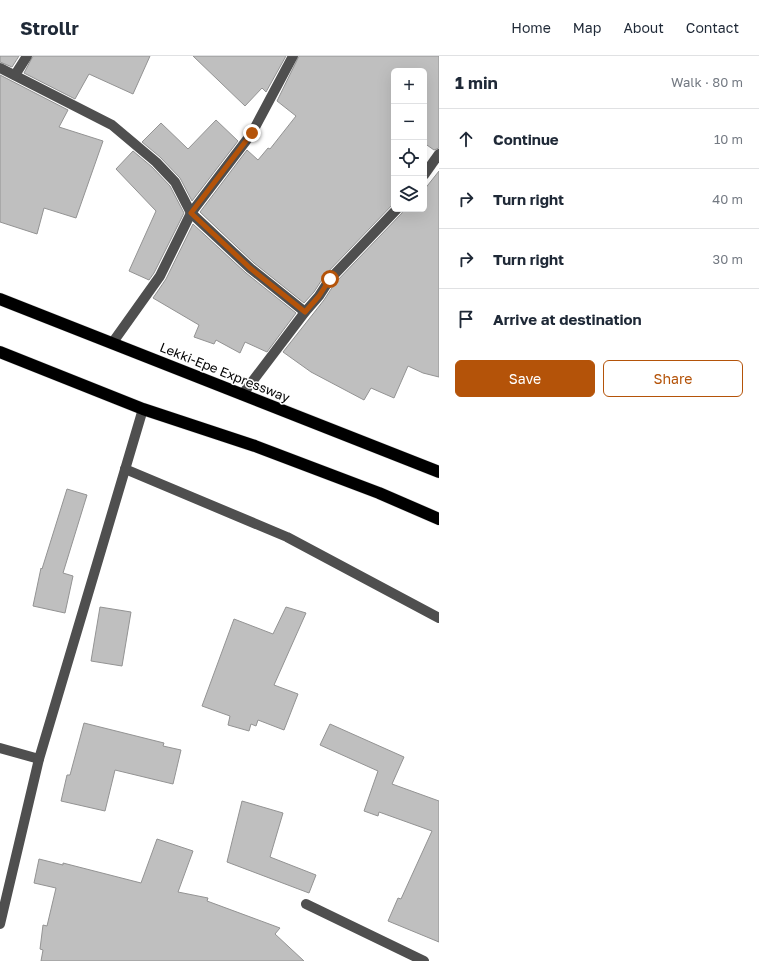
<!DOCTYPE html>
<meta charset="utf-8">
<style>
:root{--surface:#fff;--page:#f6f6f7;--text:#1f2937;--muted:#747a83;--line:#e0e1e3;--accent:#b45309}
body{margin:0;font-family:"Golos Text",sans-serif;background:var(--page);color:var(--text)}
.controls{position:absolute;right:12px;top:12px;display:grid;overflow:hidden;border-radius:6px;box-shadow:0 4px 16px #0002}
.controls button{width:36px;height:36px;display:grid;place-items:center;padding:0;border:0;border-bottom:1px solid var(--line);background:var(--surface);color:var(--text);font:20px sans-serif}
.stop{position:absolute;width:12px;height:12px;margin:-9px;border:3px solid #b45309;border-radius:50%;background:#fff}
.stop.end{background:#b45309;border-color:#fff;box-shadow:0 1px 4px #0008}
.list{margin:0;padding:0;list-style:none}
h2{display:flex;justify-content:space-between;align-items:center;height:52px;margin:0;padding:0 16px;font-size:17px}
h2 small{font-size:13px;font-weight:400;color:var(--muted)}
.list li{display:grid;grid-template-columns:26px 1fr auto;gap:12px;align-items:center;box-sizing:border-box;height:60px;padding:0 16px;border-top:1px solid var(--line)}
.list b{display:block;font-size:15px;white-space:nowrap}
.list em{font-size:13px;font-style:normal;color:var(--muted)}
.actions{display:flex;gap:8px;padding:12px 16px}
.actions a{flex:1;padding:9px 0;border:1px solid var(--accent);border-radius:6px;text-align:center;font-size:14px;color:var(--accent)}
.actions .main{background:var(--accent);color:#fff}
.icon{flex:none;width:22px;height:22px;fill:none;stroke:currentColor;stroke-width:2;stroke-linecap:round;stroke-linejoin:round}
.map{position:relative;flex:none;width:439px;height:905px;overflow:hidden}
header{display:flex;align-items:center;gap:24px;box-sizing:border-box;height:56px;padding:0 20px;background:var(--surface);border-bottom:1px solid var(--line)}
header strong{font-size:19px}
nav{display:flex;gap:22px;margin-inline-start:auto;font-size:14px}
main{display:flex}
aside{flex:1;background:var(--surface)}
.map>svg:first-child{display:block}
</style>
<header>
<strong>Strollr</strong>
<nav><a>Home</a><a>Map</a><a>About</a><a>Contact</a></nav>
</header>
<main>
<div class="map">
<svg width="439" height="905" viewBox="0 0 439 905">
<rect width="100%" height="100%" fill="#fff"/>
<g fill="#bfbfbf" stroke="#939393">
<polygon points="0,0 19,0 12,11 0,6"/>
<polygon points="33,0 150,0 133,38 89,18 75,43 24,17"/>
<polygon points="193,0 286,0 266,36 262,32 245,50"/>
<polygon points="299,0 439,0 439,92 434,94 424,87 424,15 394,15 394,147 325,219 314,236 304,247 254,207 200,156 247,94 258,104 268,92 270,93 296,60 277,45"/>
<polygon points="0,19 68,54 59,71 103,85 76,162 44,152 37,178 0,166"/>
<polygon points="216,64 238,85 192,145 180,122 160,101 142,86 161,67 188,93"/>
<polygon points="133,95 152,111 170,130 184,157 154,217 149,224 129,215 156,155 116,113"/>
<polygon points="439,115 439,321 423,317 408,310 394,342 371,332 364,344 311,316 283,296 324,244 335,227 402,157 403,153 424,153 424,134"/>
<polygon points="193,168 246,217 296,257 267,296 245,286 240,297 216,284 214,288 194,281 199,269 153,242 166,223"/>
<polygon points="67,433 87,439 63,517 73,520 65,557 33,550 41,512 42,513"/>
<polygon points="100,551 131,556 122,610 91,605"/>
<polygon points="286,551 306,557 274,629 298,638 284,674 258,664 256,670 251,668 249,675 228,669 230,660 202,650 234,563 273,578"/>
<polygon points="84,667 164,687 163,690 181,694 173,728 115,714 105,755 61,745 67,719 70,719"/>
<polygon points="330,668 404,701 392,728 439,745 439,886 388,865 398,842 401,843 432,775 379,756 378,760 364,755 378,715 320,689"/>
<polygon points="242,745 283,757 270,801 316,819 309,837 227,806"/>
<polygon points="157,783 193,795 178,836 208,842 207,845 280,872 275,878 304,905 41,905 43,894 40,893 43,869 47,870 56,832 34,827 39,803 63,809 63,807 141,827"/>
</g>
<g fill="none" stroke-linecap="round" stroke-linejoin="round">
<g stroke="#dbdbdb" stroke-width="13">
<g id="highway">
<polyline points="0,243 439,416"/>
<polyline points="0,296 143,353 255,390 379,437 439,463"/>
</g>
</g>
<g stroke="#4f4f4f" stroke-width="10">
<polyline points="0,12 112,69 156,106 175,126 191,157 250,212 305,256"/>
<polyline points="15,19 27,0"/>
<polyline points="424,119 439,98"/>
<polyline points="113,286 160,220 191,157 252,77 293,0"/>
<polyline points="242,339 305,256 319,240 330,223 397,153"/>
<polyline points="125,413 287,481 439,562"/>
<polyline points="0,692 39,703"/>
<polyline points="306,848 424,905"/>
<polyline points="0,868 39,703 143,353"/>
</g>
<use href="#highway" stroke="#000" stroke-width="12"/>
</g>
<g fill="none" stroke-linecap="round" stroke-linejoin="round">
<polyline stroke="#b45309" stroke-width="5" points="252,77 191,157 250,212 305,256 319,240 330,223"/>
</g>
<g text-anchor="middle" stroke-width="3" stroke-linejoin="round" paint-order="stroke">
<g font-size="13" fill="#000" stroke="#fff">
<text transform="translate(225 316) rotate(22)" y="5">Lekki-Epe Expressway</text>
</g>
</g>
</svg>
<div class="controls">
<button>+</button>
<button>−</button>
<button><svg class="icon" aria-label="locate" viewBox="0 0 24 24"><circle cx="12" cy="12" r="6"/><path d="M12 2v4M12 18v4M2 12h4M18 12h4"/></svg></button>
<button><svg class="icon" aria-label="layers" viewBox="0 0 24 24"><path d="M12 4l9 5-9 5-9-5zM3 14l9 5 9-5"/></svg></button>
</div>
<div class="stop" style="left:330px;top:223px"></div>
<div class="stop end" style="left:252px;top:77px"></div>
</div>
<aside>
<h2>1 min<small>Walk · 80 m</small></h2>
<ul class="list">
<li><svg class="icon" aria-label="ahead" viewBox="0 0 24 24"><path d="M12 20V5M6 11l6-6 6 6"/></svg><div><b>Continue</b></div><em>10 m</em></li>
<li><svg class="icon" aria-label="right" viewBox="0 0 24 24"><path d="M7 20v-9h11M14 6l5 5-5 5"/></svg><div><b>Turn right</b></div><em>40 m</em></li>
<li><svg class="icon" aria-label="right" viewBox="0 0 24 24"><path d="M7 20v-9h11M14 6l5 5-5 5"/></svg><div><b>Turn right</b></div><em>30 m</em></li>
<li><svg class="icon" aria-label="arrive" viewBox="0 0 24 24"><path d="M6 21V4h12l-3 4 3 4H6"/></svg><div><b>Arrive at destination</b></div></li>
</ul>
<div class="actions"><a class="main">Save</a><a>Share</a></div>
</aside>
</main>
